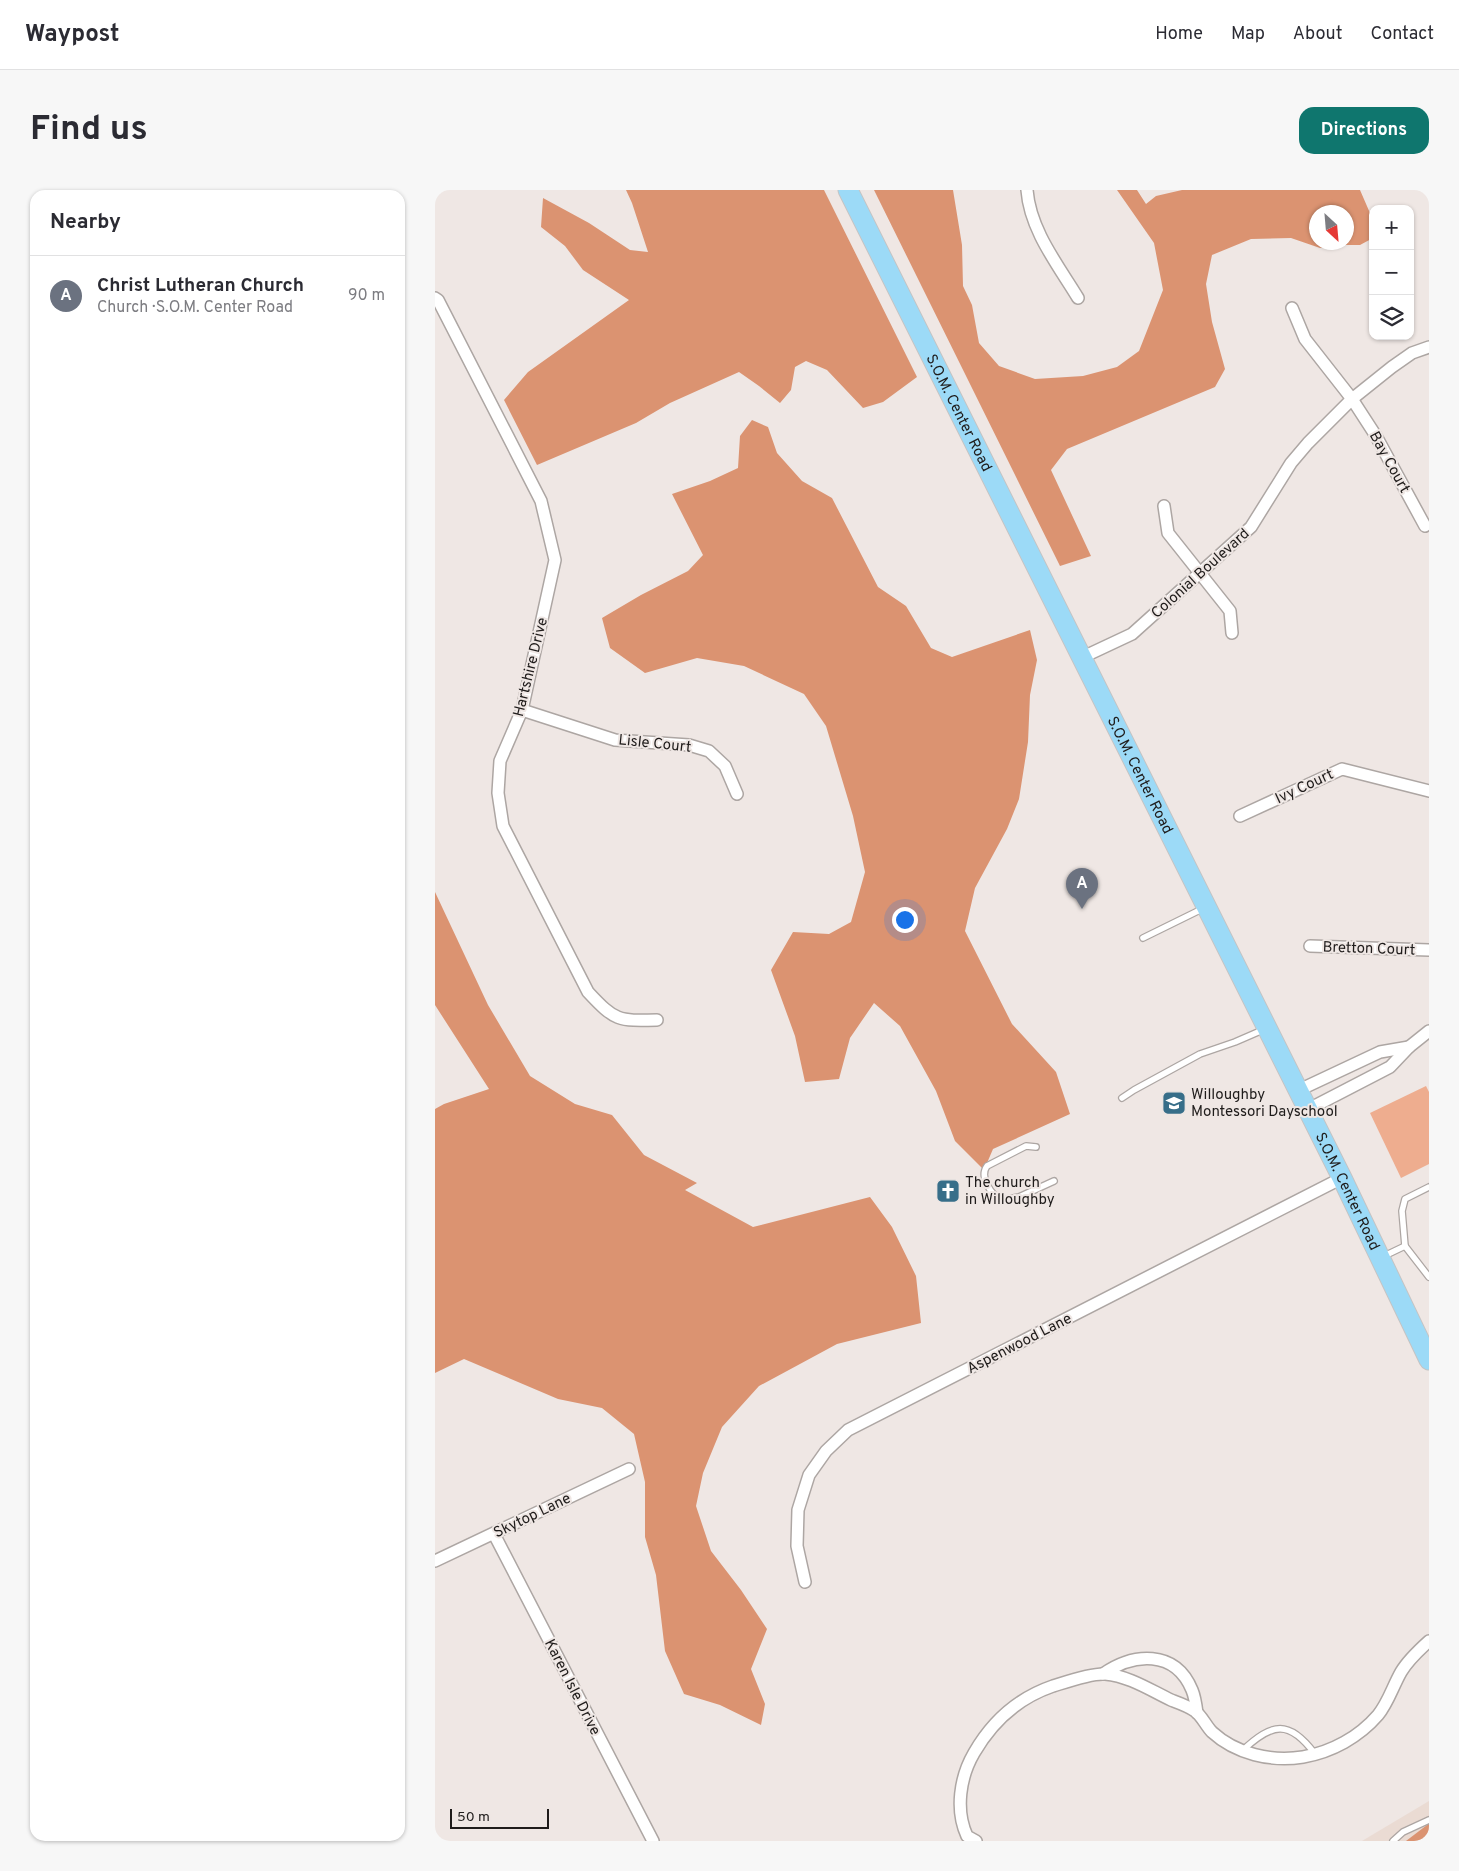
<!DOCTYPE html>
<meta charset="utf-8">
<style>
:root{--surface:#fff;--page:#f7f7f7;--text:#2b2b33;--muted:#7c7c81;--line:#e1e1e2;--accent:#0f766e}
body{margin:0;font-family:Overpass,sans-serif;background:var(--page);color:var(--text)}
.controls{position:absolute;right:15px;top:15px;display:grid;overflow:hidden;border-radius:10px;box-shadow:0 1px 4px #0004}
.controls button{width:45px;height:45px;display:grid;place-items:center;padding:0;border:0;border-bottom:1px solid var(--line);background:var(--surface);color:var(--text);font:25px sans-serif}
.compass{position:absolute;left:874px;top:15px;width:45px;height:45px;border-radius:50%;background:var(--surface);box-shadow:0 1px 4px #0004;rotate:154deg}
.scale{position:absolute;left:15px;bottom:12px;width:99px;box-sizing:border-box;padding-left:5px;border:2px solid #1f1c1b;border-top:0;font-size:14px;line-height:18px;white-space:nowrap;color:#1f1c1b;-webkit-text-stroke:4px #efe7e4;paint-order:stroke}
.you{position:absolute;left:469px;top:729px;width:18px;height:18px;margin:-12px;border:4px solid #fff;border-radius:50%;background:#1a73e8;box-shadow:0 0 0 8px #1a73e833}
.badge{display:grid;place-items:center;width:32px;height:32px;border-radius:50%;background:var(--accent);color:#fff;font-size:16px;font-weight:700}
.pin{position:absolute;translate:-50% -41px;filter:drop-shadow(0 1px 2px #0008)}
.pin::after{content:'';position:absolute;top:26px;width:18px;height:15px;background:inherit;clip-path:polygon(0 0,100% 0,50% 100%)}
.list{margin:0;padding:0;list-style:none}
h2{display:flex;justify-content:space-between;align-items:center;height:65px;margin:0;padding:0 20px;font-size:21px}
h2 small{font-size:16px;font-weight:400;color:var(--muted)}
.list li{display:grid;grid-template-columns:32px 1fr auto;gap:15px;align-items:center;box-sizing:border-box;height:80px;padding:0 20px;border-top:1px solid var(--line)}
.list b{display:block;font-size:19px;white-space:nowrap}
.list p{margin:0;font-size:16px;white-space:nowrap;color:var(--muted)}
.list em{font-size:16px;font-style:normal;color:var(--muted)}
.icon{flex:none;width:28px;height:28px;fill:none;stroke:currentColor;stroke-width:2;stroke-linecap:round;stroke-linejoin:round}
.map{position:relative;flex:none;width:994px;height:1651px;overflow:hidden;border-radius:15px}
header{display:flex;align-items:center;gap:30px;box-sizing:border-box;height:70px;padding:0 25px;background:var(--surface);border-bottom:1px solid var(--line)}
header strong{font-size:24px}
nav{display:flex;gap:28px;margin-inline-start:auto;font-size:18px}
.intro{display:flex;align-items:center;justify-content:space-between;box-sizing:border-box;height:120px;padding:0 30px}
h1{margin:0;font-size:35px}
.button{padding:12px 22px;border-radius:15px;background:var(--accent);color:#fff;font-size:18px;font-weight:700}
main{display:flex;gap:30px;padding:0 30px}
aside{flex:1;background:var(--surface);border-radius:15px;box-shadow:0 1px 4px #0004}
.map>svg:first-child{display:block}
</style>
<header>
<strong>Waypost</strong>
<nav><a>Home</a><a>Map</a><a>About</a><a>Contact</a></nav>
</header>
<div class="intro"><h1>Find us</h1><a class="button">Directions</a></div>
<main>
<aside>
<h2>Nearby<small></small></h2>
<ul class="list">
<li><span class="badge" style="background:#6b7280">A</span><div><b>Christ Lutheran Church</b><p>Church · S.O.M. Center Road</p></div><em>90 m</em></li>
</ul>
</aside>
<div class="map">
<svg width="994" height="1651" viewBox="0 0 994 1651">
<rect width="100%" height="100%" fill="#efe7e4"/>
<polygon fill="#eadbd3" points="994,1611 994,1651 927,1651 942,1642"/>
<polygon fill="#eead8f" points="991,896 994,902 994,974 966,988 935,923"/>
<g fill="#db9371" fill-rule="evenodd">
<polygon points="191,0 389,0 482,187 448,212 428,218 392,180 371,171 360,177 356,200 345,213 324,196 304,182 235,213 201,233 102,275 69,210 93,182 194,110 148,80 130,56 106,37 108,8 154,33 195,60 213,62 197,13"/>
<path d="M 439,0 L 518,0 L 527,55 L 528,96 L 537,115 L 544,153 L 564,176 L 600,189 L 648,186 L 682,177 L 704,161 L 728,100 L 719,53 L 682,0 L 702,0 L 711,14 L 721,6 L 747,0 L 925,0 L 938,30 L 938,48 L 925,55 L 909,55 L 885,58 L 856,48 L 816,49 L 777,65 L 771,94 L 777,132 L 790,179 L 780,197 L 632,259 L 616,280 L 656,366 L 625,376 ZM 882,22 L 912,22 L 912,52 L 882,52 Z"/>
<polygon points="317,230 333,237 342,263 367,291 397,308 443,397 471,416 496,458 517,467 595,440 602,470 595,505 593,552 584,609 572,639 540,698 530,741 577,834 621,882 635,924 558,959 549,980 520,951 501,901 465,836 439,813 415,848 404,889 370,892 360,846 336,780 358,742 394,744 416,732 430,682 418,626 391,536 369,504 309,476 262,468 210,483 175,458 167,428 206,405 253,381 268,365 237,304 275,291 303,278 305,246"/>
<polygon points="0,702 53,815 95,886 140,914 177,925 209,965 262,993 250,1000 318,1037 435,1007 457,1037 481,1086 486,1133 402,1154 324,1196 287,1237 268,1283 261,1316 276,1361 306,1400 332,1439 316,1479 330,1514 326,1535 285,1515 249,1504 230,1461 221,1385 210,1347 210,1292 199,1244 167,1218 123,1209 29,1169 0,1183 0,919 9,914 54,899 0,815"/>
<polygon points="994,1634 994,1651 971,1651 992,1635"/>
</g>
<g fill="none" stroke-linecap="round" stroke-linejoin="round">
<g stroke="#ada6a3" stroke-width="8">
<g id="lane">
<polyline points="708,748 769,718"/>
<polyline points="687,908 699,900 765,864 800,852 830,839"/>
<path d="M 601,957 L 591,956 L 552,976 C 544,987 556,1005 567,1010 L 584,1007 L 619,991"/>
<polyline points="970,1056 994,1087"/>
<polyline points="947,1067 970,1056 967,1021 970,1009 994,997"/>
<path d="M 808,1560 C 837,1533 854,1529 880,1564"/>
<polyline points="958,1651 968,1642 994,1630"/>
</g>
</g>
<g stroke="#ada6a3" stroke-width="14">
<g id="street">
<path d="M 592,0 C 595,40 623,75 643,108"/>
<path d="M 0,108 L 3,110 L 106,311 L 120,370 L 87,520 L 65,571 L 63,603 L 68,636 L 153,802 C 180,831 183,831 222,830"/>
<polyline points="857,118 870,149 917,209 941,246 990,336"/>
<polyline points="729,316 733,343 795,421 797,443"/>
<polyline points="648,467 697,444 816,337 856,273 873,253 917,209 957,177 977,163 994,157"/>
<polyline points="87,520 180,550 254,555 274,561 290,576 302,604"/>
<polyline points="805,626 907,579 994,601"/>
<polyline points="875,756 994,760"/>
<polyline points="862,901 945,862 974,857"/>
<polyline points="872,920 955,877 974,857 994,841"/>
<polyline points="59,1344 218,1651"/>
<polyline points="0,1371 194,1279"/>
<polyline points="370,1392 362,1356 363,1320 374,1285 391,1261 413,1240 907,988"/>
<path d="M 668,1484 C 698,1463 740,1459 757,1500 C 760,1507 761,1515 762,1523"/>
<path d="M 541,1651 L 532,1646 C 520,1620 525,1587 539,1563 C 558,1530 583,1508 618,1496 C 631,1492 656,1483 670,1484 C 694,1486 715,1500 736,1510 C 744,1513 753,1516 760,1521 C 767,1526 771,1536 777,1542 C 801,1564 836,1572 868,1567 C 897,1562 924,1547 943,1525 C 953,1513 958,1496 966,1482 C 973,1470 984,1460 994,1451"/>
</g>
</g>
<g stroke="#c5c4c4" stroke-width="21">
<g id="primary">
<path id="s1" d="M 413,0 L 907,988 L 994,1170"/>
</g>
</g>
<use href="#lane" stroke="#fff" stroke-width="5.5"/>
<use href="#street" stroke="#fff" stroke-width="11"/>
<use href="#primary" stroke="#9cdaf7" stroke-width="19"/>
</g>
<defs>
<g id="school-square" transform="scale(1.25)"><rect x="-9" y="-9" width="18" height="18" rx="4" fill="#376e89" stroke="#efe7e4"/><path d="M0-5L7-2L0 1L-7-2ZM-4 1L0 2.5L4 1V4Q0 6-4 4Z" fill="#fff"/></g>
<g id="church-square" transform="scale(1.25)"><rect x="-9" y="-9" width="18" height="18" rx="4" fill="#376e89" stroke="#efe7e4"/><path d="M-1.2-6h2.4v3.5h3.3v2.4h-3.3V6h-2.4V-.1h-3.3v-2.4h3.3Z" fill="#fff"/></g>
</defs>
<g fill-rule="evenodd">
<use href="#school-square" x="739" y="913"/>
<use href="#church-square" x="513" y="1001"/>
</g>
<g text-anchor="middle" stroke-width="4" stroke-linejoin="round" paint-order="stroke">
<g font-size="15" fill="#1f1c1b" stroke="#efe7e4">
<text dy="5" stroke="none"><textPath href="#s1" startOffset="249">S.O.M. Center Road</textPath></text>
<text transform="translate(955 272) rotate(61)" y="5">Bay Court</text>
<text transform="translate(765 383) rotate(-42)" y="5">Colonial Boulevard</text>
<text transform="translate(95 477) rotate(-76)" y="5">Hartshire Drive</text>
<text transform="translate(220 553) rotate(6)" y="5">Lisle Court</text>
<text dy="5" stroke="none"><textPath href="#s1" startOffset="654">S.O.M. Center Road</textPath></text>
<text transform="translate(869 596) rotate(-25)" y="5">Ivy Court</text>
<text transform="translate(934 758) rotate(2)" y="5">Bretton Court</text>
<text dy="5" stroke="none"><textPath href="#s1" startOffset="1119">S.O.M. Center Road</textPath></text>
<text transform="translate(584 1153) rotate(-27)" y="5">Aspenwood Lane</text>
<text transform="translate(97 1325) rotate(-26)" y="5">Skytop Lane</text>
<text transform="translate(138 1497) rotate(63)" y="5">Karen Isle Drive</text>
</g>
<g font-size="15" fill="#1f1c1b" stroke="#efe7e4" text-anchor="start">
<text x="756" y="909">Willoughby<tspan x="756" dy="17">Montessori Dayschool</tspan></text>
<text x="530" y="997">The church<tspan x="530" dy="17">in Willoughby</tspan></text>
</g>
</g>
</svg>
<div class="controls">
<button>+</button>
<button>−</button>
<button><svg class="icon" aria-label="layers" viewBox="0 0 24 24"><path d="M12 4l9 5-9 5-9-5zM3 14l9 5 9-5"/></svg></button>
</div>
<svg class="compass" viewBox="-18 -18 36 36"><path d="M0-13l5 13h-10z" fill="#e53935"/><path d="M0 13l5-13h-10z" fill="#7c7c81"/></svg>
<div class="scale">50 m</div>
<div class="you"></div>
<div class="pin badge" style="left:647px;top:719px;background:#6b7280">A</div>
</div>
</main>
